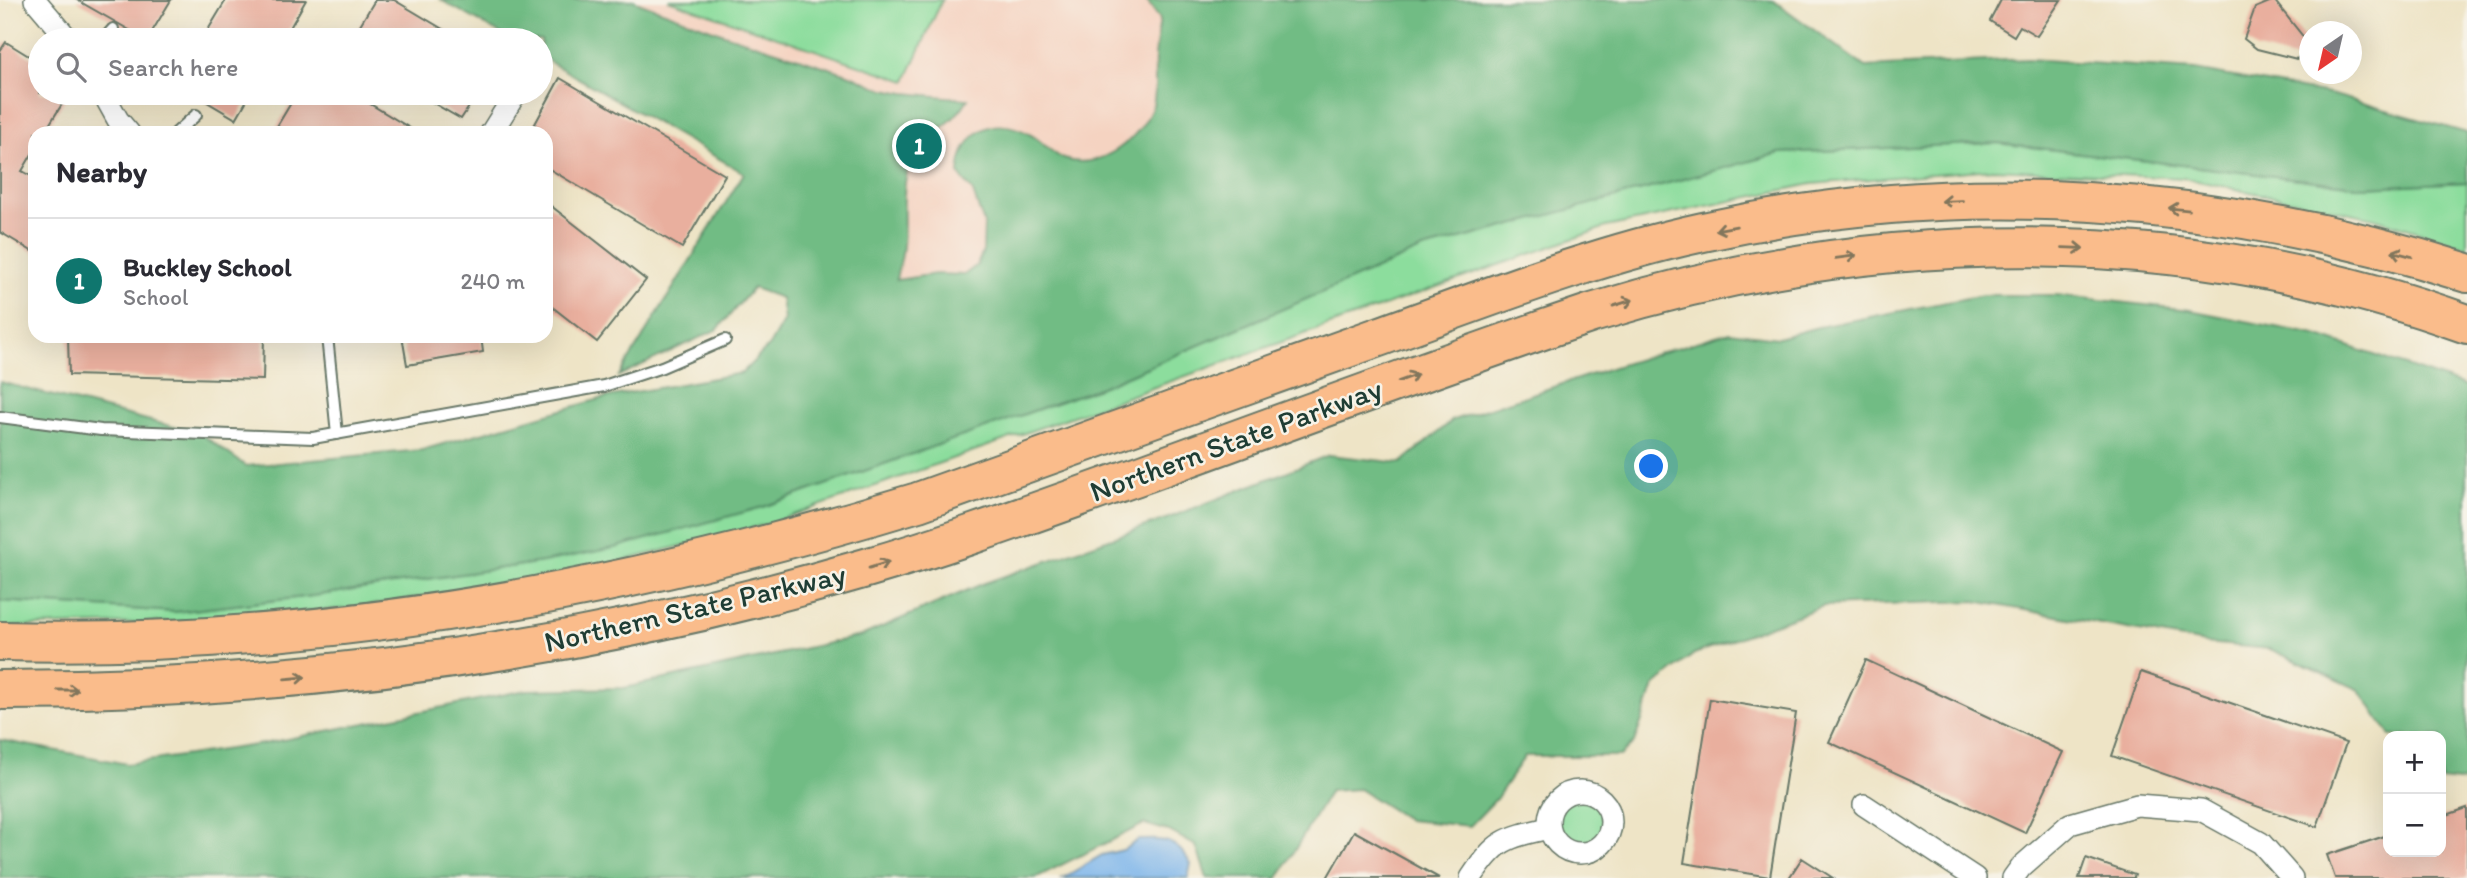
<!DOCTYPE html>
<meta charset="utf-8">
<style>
:root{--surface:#fff;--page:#f2f2f3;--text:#2b2b33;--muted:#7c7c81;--line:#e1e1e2;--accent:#0f766e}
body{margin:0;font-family:Itim,sans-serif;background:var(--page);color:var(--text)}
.controls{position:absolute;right:21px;bottom:21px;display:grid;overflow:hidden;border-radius:14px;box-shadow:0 7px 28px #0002}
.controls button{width:63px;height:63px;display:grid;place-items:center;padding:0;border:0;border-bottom:2px solid var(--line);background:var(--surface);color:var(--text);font:35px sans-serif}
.compass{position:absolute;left:2299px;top:21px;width:63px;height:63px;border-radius:50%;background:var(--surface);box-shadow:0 7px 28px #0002;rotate:214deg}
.you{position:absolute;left:1652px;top:467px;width:24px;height:24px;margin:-18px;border:5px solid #fff;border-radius:50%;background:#1a73e8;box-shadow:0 0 0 10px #1a73e833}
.badge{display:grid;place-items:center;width:46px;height:46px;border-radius:50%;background:var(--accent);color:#fff;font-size:23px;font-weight:700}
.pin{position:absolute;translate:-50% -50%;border:4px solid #fff;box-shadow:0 2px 7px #0006}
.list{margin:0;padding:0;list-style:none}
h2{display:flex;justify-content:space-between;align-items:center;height:91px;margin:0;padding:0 28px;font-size:30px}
h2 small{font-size:23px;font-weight:400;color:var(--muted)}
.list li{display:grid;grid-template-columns:46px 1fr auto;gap:21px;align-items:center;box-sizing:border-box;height:126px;padding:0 28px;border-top:2px solid var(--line)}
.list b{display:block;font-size:26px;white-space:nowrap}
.list p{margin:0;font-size:23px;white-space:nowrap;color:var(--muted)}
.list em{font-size:23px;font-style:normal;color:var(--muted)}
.icon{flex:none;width:38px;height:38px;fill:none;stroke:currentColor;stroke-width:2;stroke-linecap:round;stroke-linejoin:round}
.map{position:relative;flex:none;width:2467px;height:878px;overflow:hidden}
.search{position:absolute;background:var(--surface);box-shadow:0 7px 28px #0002;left:28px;top:28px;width:525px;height:77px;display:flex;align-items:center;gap:18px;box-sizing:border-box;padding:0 24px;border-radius:38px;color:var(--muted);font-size:26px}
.panel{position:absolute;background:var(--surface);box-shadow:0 7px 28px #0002;left:28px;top:126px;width:525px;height:217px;border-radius:21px}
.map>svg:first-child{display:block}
</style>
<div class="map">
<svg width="2467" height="878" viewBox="0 0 2467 878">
<rect width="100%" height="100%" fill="#f7f3e8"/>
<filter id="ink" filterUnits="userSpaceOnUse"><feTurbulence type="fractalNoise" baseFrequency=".0143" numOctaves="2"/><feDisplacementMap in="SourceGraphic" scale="14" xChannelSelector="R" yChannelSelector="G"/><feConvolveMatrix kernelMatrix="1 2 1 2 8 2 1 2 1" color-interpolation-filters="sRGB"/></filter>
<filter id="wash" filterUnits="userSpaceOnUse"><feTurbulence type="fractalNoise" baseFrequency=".00686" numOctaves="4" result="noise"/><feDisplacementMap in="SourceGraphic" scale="28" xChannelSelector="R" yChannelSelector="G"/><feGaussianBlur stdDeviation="1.57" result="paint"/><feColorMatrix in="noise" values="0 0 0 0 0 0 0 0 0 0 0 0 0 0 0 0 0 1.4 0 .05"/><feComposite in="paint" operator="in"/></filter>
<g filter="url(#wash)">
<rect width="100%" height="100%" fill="#eee4c6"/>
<polygon fill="#f5d3c1" points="441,0 1168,0 1161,118 1072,250 892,318 873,204 541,57 541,40 512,40"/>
<g fill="#8cdd9d" stroke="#568d68" stroke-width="2">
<polygon points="668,0 942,0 906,81"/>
<polygon points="1997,143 2365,187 2467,182 2467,247 2374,218 2184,178 1993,169 1812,184 1606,227 768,524 590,569 355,608 175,622 0,627 0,601 175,612 313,596 543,562 763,507 1101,387 1423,249 1780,153"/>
<circle cx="1580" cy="822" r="31"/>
</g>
<g fill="#71bc84" stroke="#487c5c" stroke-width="2">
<path d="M 441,0 L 633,0 L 724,34 L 848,74 L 880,88 L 905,93 L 968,99 C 956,121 934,131 919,149 C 895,178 908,219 902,254 C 901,263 897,271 896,280 L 936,274 L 964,275 L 977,265 L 983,251 L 984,224 L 973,192 L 959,174 C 961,133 992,113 1029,134 C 1042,140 1050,153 1064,159 C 1099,172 1142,138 1153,105 C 1157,91 1154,72 1155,57 C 1156,44 1158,32 1160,19 L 1146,0 L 1766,0 L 1774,1 L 1865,67 L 2028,59 L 2195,70 L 2334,95 L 2467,133 L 2467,182 L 2365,187 L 1997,143 L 1780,153 L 1423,249 L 1101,387 L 763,507 L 614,548 L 543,562 L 313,596 L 175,612 L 0,601 L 0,382 L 201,434 L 246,466 L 422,450 L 607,397 L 742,373 L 769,346 L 784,320 L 781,298 L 753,288 L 718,329 L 619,376 L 744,173 L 541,57 L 541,40 L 512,40 Z"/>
<polygon points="1983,295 2056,295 2190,310 2316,335 2467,387 2467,783 2441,780 2441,736 2390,736 2360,690 2270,649 2205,643 1975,601 1823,606 1694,654 1654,686 1634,743 1620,756 1525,756 1496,799 1470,826 1408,820 1359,789 1330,791 1278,878 1207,878 1196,846 1169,831 1144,824 1035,878 0,878 0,740 127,764 263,744 526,690 624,688 861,636 982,584 1166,519 1329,455 1401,463 1453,420 1617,366 1729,332 1778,338 1818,327"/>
</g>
<path fill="#7ab4eb" stroke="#4c7890" stroke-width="2" d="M 1138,840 C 1165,839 1176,839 1191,864 L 1188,878 L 1063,878 L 1102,855 L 1123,850 Z"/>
<g id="blocks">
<g fill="#e9af9e">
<polygon points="77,0 171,0 147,40"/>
<polygon points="226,0 306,0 283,40 202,40"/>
<polygon points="375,0 394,0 461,40 351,40"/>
<polygon points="2001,0 2061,0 2037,36 2020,26 2014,36 1990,21"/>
<polygon points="2274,0 2309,44 2297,59 2257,49 2244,39 2255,8"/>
<polygon points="6,42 40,63 40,93 69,93 44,133 35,133 35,149 22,171 35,178 35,253 0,232 0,51"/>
<polygon points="560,78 725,175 682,248 546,167 546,133 530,133"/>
<polygon points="192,93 251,93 236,119"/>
<polygon points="297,93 352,93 418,133 273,133"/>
<polygon points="416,93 478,93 461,119"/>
<polygon points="546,202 646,280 597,342 546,302"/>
<polygon points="68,336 264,336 263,380 69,375"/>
<polygon points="402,336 481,336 483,352 407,365"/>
<polygon points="1866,660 2063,752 2025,833 1829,742"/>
<polygon points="2141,672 2346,743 2317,827 2112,756"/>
<polygon points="1710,699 1796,713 1770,877 1684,863"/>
<polygon points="2467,808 2467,878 2335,878 2327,855 2388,835 2388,852 2441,852 2441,817"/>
<polygon points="1354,831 1439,878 1327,878"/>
<polygon points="1802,858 1833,878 1789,878"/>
<polygon points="2086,858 2135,875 2134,878 2079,878"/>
</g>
</g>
</g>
<g filter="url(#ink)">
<use href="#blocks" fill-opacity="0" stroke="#677767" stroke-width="2"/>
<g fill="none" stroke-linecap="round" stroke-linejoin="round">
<g stroke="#677767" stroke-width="14">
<g id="service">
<polyline points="103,40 113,29"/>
<polyline points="176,133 196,115"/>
<polyline points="327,336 337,434"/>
<polyline points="0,417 101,430 313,438 604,386 662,367 725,340"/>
</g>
</g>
<g stroke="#677767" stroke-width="24">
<g id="minor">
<polyline points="35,0 69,40"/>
<polyline points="103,93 118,120 129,133"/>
<polyline points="491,133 516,93"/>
<circle cx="1580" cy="822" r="31"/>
<polyline points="1864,805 1975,878"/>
<path d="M 1471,878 C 1496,840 1504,838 1549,828"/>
<polyline points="2013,878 2021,867 2070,824 2137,805 2201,810 2261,843 2292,878"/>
</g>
</g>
<g stroke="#677767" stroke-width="42">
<g id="motorway">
<path d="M 0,641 C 311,649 622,592 918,502 C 1072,447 1227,391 1381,336 C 1487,298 1593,256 1703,232 C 1956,176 2221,194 2467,273"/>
<path d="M 0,690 C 293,690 584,651 866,568 C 959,541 1049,507 1140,475 C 1291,420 1441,364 1592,313 C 1875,225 2187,222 2467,324"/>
</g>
</g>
<use href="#service" stroke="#fff" stroke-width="10"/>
<use href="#minor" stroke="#fff" stroke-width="21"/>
<use href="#motorway" stroke="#fabc8b" stroke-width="38"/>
</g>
<defs><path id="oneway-shaft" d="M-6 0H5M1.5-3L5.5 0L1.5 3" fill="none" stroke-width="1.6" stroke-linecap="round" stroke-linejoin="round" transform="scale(1.75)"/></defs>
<g stroke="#82765b">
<use href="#oneway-shaft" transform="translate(1952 201) rotate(178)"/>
<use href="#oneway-shaft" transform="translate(2179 209) rotate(-174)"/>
<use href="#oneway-shaft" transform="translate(1726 228) rotate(170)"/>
<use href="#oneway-shaft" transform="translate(2073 248) rotate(2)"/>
<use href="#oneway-shaft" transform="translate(2402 254) rotate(-165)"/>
<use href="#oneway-shaft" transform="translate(1846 257) rotate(-8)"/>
<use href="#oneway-shaft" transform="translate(1623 303) rotate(-17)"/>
<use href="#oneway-shaft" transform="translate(1408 378) rotate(-20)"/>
<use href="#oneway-shaft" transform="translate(879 565) rotate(-17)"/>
<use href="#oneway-shaft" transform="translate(295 678) rotate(-5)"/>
<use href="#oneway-shaft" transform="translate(68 690)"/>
</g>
</g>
<g text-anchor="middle" stroke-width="5" stroke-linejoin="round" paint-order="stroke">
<g font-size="30" fill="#1f3d34" stroke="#f7f3e8">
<text transform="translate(1236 440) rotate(-20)" y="10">Northern State Parkway</text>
<text transform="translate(695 608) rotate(-13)" y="10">Northern State Parkway</text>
</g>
</g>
</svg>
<div class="controls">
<button>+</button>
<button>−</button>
</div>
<svg class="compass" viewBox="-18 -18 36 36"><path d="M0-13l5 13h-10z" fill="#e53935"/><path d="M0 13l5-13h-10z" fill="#7c7c81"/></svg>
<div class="you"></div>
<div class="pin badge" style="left:919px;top:146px">1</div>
<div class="search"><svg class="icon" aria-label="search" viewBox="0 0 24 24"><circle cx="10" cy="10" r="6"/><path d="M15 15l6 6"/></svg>Search here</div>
<section class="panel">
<h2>Nearby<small></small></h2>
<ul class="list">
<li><span class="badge">1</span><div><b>Buckley School</b><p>School</p></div><em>240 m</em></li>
</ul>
</section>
</div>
